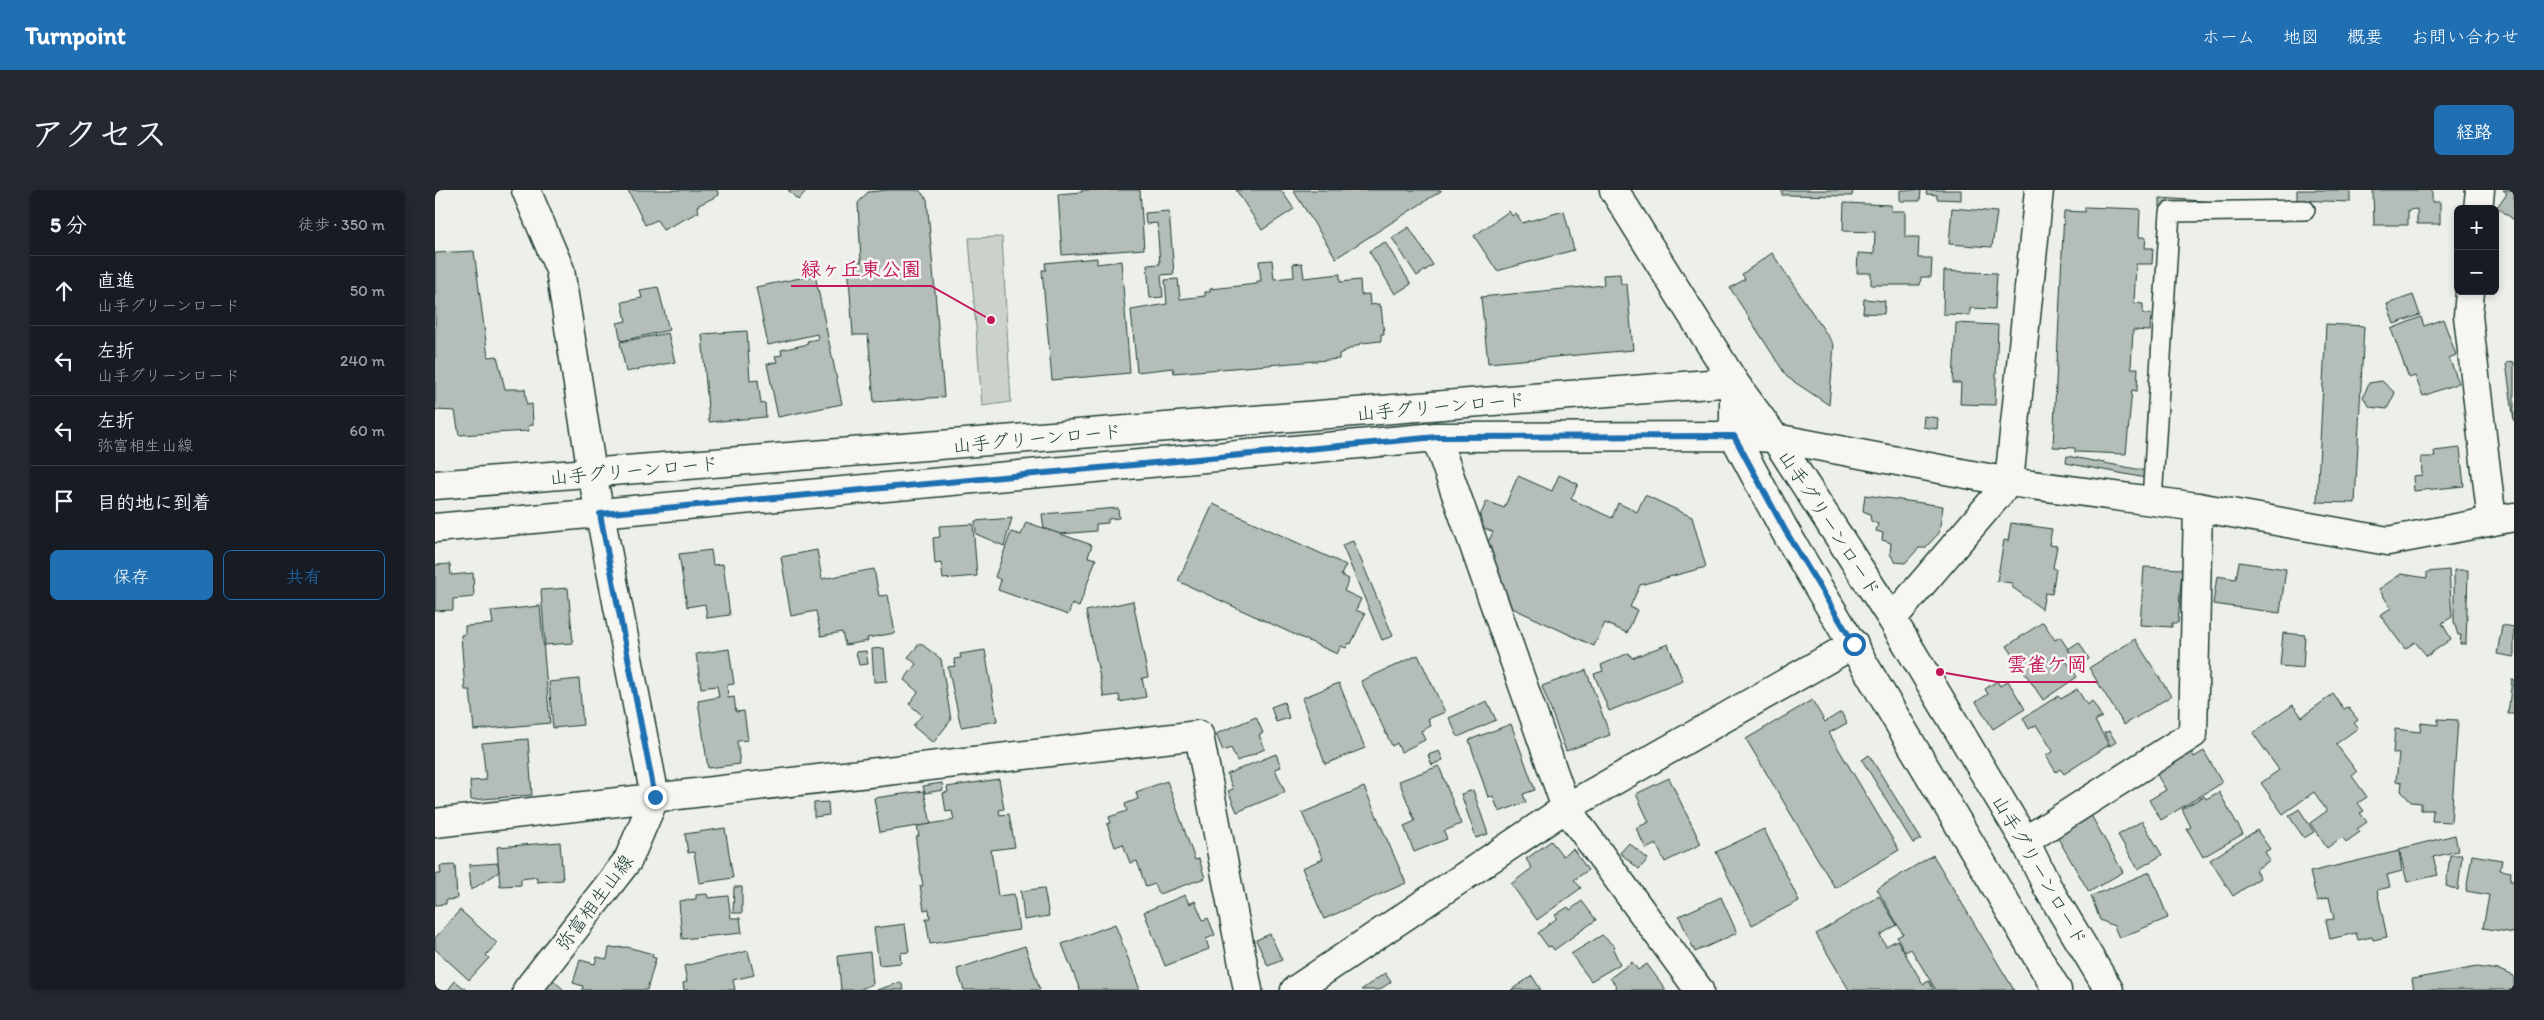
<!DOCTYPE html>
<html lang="ja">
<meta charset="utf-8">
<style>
:root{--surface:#171b24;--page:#242831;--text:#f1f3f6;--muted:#9ea1a6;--line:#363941;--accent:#1f6fb2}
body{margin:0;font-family:Itim,"Klee One",sans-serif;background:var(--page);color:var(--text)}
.controls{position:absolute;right:15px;top:15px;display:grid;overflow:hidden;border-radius:8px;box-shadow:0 2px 8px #0003}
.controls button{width:45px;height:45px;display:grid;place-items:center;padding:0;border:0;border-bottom:1px solid var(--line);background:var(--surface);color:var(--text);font:25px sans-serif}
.stop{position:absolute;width:15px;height:15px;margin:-11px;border:4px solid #1f6fb2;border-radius:50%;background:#fff}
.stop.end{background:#1f6fb2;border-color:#fff;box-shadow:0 1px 5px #0008}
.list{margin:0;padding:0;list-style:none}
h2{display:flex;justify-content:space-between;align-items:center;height:65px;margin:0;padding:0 20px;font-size:21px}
h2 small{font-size:16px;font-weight:400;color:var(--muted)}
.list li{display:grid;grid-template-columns:32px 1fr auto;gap:15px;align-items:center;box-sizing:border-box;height:70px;padding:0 20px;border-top:1px solid var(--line)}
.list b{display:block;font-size:19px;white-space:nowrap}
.list p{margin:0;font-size:16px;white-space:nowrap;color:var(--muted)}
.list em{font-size:16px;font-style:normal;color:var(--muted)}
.actions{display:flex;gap:10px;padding:15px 20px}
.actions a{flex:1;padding:11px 0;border:1px solid var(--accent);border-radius:8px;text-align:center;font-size:18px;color:var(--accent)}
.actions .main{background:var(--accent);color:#fff}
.icon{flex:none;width:28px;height:28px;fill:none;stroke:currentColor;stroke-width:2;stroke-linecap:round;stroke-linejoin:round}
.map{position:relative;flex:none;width:2079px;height:800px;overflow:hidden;border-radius:8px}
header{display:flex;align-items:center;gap:30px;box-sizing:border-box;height:70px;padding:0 25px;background:var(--accent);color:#fff}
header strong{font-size:24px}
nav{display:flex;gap:28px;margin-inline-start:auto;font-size:18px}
.intro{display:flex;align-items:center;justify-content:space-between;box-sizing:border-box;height:120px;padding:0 30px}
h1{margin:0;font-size:35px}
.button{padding:12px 22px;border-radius:8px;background:var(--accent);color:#fff;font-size:18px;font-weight:700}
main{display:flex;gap:30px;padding:0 30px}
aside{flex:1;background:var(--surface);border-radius:8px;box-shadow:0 2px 8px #0003}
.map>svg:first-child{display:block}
</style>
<header>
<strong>Turnpoint</strong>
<nav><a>ホーム</a><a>地図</a><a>概要</a><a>お問い合わせ</a></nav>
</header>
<div class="intro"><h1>アクセス</h1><a class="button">経路</a></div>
<main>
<aside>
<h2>5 分<small>徒歩 · 350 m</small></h2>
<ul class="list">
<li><svg class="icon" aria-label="ahead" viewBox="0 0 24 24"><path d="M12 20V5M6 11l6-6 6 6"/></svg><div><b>直進</b><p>山手グリーンロード</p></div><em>50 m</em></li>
<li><svg class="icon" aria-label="left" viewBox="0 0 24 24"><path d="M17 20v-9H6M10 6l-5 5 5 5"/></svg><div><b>左折</b><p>山手グリーンロード</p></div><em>240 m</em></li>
<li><svg class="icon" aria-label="left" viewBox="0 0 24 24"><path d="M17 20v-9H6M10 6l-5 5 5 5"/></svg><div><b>左折</b><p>弥富相生山線</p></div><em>60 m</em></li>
<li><svg class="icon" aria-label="arrive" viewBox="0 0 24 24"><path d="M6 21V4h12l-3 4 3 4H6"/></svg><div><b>目的地に到着</b></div></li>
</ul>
<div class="actions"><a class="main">保存</a><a>共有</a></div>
</aside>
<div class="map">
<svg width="2079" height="800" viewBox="0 0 2079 800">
<rect width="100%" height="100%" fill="#edefea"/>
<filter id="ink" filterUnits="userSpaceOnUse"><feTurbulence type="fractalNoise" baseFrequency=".02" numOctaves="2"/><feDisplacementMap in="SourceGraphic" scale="10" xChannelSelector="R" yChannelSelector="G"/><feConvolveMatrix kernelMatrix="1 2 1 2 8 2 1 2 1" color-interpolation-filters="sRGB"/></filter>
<g filter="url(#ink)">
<polygon fill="#cbd2cc" stroke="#758880" points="567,47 576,212 547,216 534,48"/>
<g fill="#b4bdb8" stroke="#1f3d34">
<polygon points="193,0 282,0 284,5 262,16 264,22 228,40 222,30 210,35"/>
<polygon points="353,0 372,0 363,10"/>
<polygon points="454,0 484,0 492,9 509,207 439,212 433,145 418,145 413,74 426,72 423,13 433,2"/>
<polygon points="647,0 705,0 709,59 627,65 623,4 647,2"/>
<polygon points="801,0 846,0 859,19 827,40"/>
<polygon points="858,0 1006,0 1006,1 901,68"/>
<polygon points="1347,0 1418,0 1417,6 1347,5"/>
<polygon points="1465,0 1486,0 1485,11 1465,11"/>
<polygon points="1492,0 1526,0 1526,10 1502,9 1502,5 1491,4"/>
<polygon points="1862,0 1915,0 1915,12 1862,10"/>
<polygon points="1944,0 1997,0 1997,12 2005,12 2005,34 1982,34 1982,19 1973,20 1973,35 1939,35 1938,1"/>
<polygon points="2068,0 2079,0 2079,30 2062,17 2072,3"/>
<polygon points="1725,8 1782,12 1781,19 1725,18"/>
<polygon points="1409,13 1456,15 1456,21 1470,21 1470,47 1484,47 1483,68 1497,68 1496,87 1486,87 1485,95 1436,95 1436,83 1422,83 1423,63 1439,64 1440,42 1408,41"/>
<polygon points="1650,17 1705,19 1704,47 1711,47 1710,58 1718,58 1717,74 1701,74 1699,113 1708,114 1708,124 1716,124 1715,141 1698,140 1696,178 1703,178 1702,201 1697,200 1691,264 1640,262 1640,258 1618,257 1629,21 1650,22"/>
<polygon points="1517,18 1562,22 1557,57 1514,54"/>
<polygon points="734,21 739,84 726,85 728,107 715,108 712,75 725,74 722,33 711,34 710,23"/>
<polygon points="1074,21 1077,26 1081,23 1087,33 1129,21 1139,60 1062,81 1039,46"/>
<polygon points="974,37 998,75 982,86 957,48"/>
<polygon points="950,52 976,94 960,104 934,61"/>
<polygon points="39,61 53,167 62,166 70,199 90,199 92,215 97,214 98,235 93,236 94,241 24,245 20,221 0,220 0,63"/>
<polygon points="1337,63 1399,155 1394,215 1352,187 1295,98 1310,89 1307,84"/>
<polygon points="662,68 662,74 686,71 695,183 617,190 607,80 611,80 610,73"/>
<polygon points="837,70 839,89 859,87 858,74 867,73 869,88 905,84 905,92 925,90 926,105 934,104 935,115 944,114 944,117 946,116 949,144 946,144 946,151 927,153 904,164 904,169 739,183 738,178 702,182 696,120 732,114 730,90 743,89 745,109 770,106 770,102 775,102 775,99 822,94 822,91 826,91 824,71"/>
<polygon points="1509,81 1562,83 1560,119 1535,118 1535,125 1508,124"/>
<polygon points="1185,84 1186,94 1192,94 1198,160 1053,173 1046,107 1169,95 1168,85"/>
<polygon points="380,85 407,214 343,227 332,174 342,172 340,166 347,165 346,160 373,154 372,151 383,149 382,144 333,155 321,97"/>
<polygon points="223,97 234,140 186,151 182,133 191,131 187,112 207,108 205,100"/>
<polygon points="1978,105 1985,125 1959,134 1952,114"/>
<polygon points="1429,109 1450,111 1449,124 1428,123"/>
<polygon points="1986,127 1989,136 2008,129 2021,165 2014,168 2024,193 1988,206 1980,186 1974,188 1956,139"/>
<polygon points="1521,133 1563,135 1560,215 1525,214 1526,193 1518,193"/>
<polygon points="1891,134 1929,136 1920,313 1882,312"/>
<polygon points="312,141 315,191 323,190 326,214 330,213 331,227 274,232 267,144"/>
<polygon points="233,143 240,172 191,182 185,152"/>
<polygon points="2079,172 2079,231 2071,173"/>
<polygon points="1947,191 1960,203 1952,219 1935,217 1928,207 1934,193"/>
<polygon points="1489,226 1503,228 1502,239 1488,237"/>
<polygon points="2025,258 2029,296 1979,301 1978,286 1987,285 1986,267 2000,267 1999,261"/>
<polygon points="1632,266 1712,281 1711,288 1631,273"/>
<polygon points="1124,285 1143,294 1136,309 1177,328 1183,313 1202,322 1210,305 1257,327 1271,377 1205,395 1195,417 1202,420 1192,443 1170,433 1159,456 1073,416 1049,361 1058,342 1041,334 1052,311 1069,318 1083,286 1117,301"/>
<polygon points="1430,305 1508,316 1504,343 1490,358 1484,358 1470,373 1460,372 1455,364 1456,353 1447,350 1448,343 1441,341 1443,334 1436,331 1435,324 1428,321"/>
<polygon points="778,314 911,375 906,385 914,389 909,401 926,409 921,420 930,424 916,454 914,453 911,458 906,456 902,464 743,391"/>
<polygon points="683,318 684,328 673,329 673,333 661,334 661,341 625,344 609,339 607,324"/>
<polygon points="577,328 569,356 541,344 540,331"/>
<polygon points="591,332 657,355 653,367 661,369 644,417 637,414 633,425 563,400 566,390 560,387 576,342 586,345"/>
<polygon points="1576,333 1617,339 1614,355 1622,356 1618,378 1621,379 1617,404 1610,403 1607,419 1577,397 1577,393 1562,391 1569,350 1573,351"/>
<polygon points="538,334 542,386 508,389 506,373 500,374 498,348 505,347 504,336"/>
<polygon points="918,351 958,446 947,450 907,355"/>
<polygon points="276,360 278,375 288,374 295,425 272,428 270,414 252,417 244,364"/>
<polygon points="382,360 387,389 439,379 444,406 453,405 460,443 432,448 433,451 410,455 407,442 386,446 381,421 356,426 346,367"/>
<polygon points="1804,372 1851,379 1845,423 1778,414 1782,386 1801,389"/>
<polygon points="15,374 16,385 38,383 39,407 18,409 18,420 0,421 0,375"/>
<polygon points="1709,377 1747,379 1743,433 1737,433 1737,437 1705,435"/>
<polygon points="2014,380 2017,427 2007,433 2016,449 1992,466 1980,452 1970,459 1945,425 1956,418 1944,399 1966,384 1992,388 1992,382"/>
<polygon points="2019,380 2033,380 2031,454 2025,454 2026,445 2023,445 2019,432"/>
<polygon points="133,398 138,453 110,455 106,400"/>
<polygon points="698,411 713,487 707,488 711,507 685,512 684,505 669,507 651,421"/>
<polygon points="105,416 115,533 39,540 35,500 30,500 26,445 30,444 30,436 58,434 56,421"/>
<polygon points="1608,432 1620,450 1625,447 1637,465 1630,469 1642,487 1608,510 1572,456"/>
<polygon points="2067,435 2079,437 2079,467 2062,464"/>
<polygon points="1848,443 1870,445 1868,478 1845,476"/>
<polygon points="1700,449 1736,506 1689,535 1654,478"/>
<polygon points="1644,452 1654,469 1643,475 1633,459"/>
<polygon points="485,453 506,469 516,530 498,553 478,536 487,525 474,514 483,502 469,490 481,474 473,467"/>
<polygon points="1233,454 1248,491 1174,521 1159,484 1168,481 1166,475 1194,463 1197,468"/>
<polygon points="449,458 452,491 439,492 437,459"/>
<polygon points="294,459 299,494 292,495 293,508 299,507 301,522 309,521 313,550 302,551 305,574 273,578 263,511 284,507 282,496 266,498 261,464"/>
<polygon points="550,460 562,531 526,537 513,477 520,476 519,469 526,468 525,464"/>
<polygon points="431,461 433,474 424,475 421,462"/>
<polygon points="983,465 1010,522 993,529 996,536 986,541 990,550 966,562 962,553 957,556 926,491"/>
<polygon points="1151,480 1175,545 1131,561 1107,496"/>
<polygon points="144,489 148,535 118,538 114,492"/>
<polygon points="2077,489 2079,489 2079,524 2073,524"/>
<polygon points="1562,491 1565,496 1573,491 1590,519 1558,539 1541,512 1553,504 1550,499"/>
<polygon points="904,493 930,558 890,574 867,508"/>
<polygon points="1642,499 1652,515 1657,511 1667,527 1660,531 1674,555 1629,584 1625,579 1621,582 1611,566 1618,561 1601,535 1594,539 1588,528 1623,506 1626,509"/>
<polygon points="1898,504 1909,519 1913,517 1923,530 1919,533 1923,538 1901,554 1922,582 1917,586 1932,607 1923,613 1929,621 1925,623 1932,632 1922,639 1925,642 1911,652 1907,647 1892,658 1875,633 1892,621 1879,602 1848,624 1826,593 1844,580 1818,543 1858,515 1867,527"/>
<polygon points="1377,510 1390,532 1406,522 1412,533 1394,543 1464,660 1400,698 1311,549"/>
<polygon points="1052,511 1061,530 1023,547 1014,528"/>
<polygon points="849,512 854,528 841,532 836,517"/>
<polygon points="821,527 828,543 824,545 830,559 802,571 796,558 788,561 781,544"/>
<polygon points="2003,529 2023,530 2016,632 1997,631 1998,620 1986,620 1986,613 1976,612 1966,601 1967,592 1961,591 1964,564 1958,563 1960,539 1985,542 1986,533 2003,535"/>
<polygon points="1076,534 1100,600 1088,604 1091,612 1064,622 1058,606 1053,607 1034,550"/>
<polygon points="1674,541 1681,552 1675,556 1669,543"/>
<polygon points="93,549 97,605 36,610 35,591 51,590 47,553"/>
<polygon points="1750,550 1759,567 1769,561 1787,593 1726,630 1714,610 1731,600 1715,573"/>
<polygon points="1004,561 1008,570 997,575 993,565"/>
<polygon points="841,564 846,577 840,579 850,602 802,622 793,601 798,599 792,584"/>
<polygon points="1434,565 1486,649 1478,653 1427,570"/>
<polygon points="1004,576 1026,634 1009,641 1012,649 979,662 969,636 980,631 964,591"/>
<polygon points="1234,588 1266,654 1230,672 1221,654 1211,659 1201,638 1214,632 1201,604"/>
<polygon points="564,589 569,619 564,620 565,625 574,624 580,657 556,660 563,706 579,704 584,740 495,754 491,729 495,728 494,719 489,720 485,696 488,696 481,652 482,646 484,646 482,636 519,630 517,621 511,622 508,603 513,602 512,597"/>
<polygon points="732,591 760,670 764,669 770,688 724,704 720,694 711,697 702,671 695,673 688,654 680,657 672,634 676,633 674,627 692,621 690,614 703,609 701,602"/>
<polygon points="507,593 508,600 490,603 488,596"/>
<polygon points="929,597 971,693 889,729 867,678 888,669 867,623"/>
<polygon points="1038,600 1053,644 1041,648 1026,604"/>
<polygon points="489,601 496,634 445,642 439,608"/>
<polygon points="1784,602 1808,644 1768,667 1752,639 1756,637 1747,619 1769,606 1771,609"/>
<polygon points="393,612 394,625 379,627 379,613"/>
<polygon points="1652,618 1688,682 1654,702 1617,638"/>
<polygon points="1864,619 1879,642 1869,648 1854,626"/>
<polygon points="1707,631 1727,665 1703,679 1683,645"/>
<polygon points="290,638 298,688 264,693 259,662 253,663 250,644"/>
<polygon points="1329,639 1364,711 1317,735 1281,662"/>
<polygon points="1822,640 1835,659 1830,662 1835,670 1820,680 1825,688 1798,706 1775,670"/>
<polygon points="2020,645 2023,661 1998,667 2003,685 1972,692 1964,659"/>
<polygon points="1116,651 1128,666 1138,659 1153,680 1139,690 1146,698 1102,730 1076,694 1097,678 1091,669"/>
<polygon points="125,652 128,690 102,692 102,687 86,689 86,695 65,696 62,657"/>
<polygon points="1194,653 1213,669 1204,679 1185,663"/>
<polygon points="1964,661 1967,681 1952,685 1955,697 1942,700 1952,747 1938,750 1937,747 1923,750 1921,743 1895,749 1891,730 1899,729 1894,708 1882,711 1875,682"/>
<polygon points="1498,665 1579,800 1501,800 1476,759 1470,762 1462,747 1468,744 1442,699"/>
<polygon points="2015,665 2027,665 2023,700 2011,696"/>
<polygon points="2037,665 2067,670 2065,680 2076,682 2075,691 2079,691 2079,743 2048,738 2054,705 2031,701"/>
<polygon points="63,673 64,682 36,700 34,675"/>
<polygon points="20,675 22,709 11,710 11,714 0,715 0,684 6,684 5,676"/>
<polygon points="1715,682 1733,728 1684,748 1679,736 1665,730 1656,706"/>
<polygon points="299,697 307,697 307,723 298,723"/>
<polygon points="609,698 614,726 589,730 586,701"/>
<polygon points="272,704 273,708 293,706 296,728 305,728 307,743 247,749 244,711 261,709 261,705"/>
<polygon points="750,705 754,714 760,711 768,730 773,728 780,745 771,749 774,759 730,776 709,722"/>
<polygon points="1444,706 1462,735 1445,745 1451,756 1462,750 1488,794 1494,791 1499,800 1414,800 1381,744"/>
<polygon points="1286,707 1302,743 1260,762 1244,726"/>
<polygon points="1147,711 1161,730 1119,760 1116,756 1113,757 1103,743 1122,728 1120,725 1133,717 1135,720"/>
<polygon points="25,720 62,753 51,765 54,768 34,790 0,759 0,748"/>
<polygon points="470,734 474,762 465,763 466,773 444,775 439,738"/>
<polygon points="680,734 705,800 645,800 627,754"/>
<polygon points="835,744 847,770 833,776 821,750"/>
<polygon points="1167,745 1180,757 1178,759 1185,774 1156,791 1136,764"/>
<polygon points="590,756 605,800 529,800 522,779"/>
<polygon points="192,757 218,764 217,767 221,768 212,800 147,800 148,796 138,793 145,770 160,774 162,767 172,769 174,758"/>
<polygon points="313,761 319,785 298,790 300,800 249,800 248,793 252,792 249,776"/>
<polygon points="435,762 438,794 424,800 406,800 403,766"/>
<polygon points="1197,772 1203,780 1212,774 1231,800 1178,800 1182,797 1175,788"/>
<polygon points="2042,777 2064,780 2079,786 2079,800 1979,800 1977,789"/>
<polygon points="950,783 956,792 944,800 926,800"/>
<polygon points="1097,786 1106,800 1076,800"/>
<polygon points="118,790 129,800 110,800"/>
<polygon points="20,791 32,800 13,800"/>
<polygon points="466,792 469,800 442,800"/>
</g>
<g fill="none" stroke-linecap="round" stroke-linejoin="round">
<g stroke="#1f3d34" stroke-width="22">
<polyline id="lane" points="1717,311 1735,22 1870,20"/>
</g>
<g stroke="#1f3d34" stroke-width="31">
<g id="street">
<polyline points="2043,19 2045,0"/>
<polyline points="2035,101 2033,126 2057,331"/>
<polyline points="1001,247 1131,618 1264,800"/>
<polyline points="1457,429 1574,292 1604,0"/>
<polyline points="0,633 764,545 813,800"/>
<polyline points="1590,651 1758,544 1763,317"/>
<polyline points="860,800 1131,618 1419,454"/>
</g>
</g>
<g stroke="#1f3d34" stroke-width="31">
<g id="secondary">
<polyline points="91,0 125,80 157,283 220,607 193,670 92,800"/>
<polyline points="1179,0 1299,192 1340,248 1457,429 1590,651 1613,698 1674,800"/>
<polyline points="1299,192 1299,246 1350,341 1622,800"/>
<polyline points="0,295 1299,192"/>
<polyline points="0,338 1001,247 1299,246 1340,248 1574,292 1763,317 1953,351 2079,327"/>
</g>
</g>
<use href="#lane" stroke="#f6f6f2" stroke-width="19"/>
<use href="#street" stroke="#f6f6f2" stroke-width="28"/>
<use href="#secondary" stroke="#f6f6f2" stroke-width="28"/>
</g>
</g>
<g fill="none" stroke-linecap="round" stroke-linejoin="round" filter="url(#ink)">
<polyline stroke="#1f6fb2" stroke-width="6" points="220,607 165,324 1002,247 1299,246 1350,340 1419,454"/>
</g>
<g text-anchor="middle" stroke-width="5" stroke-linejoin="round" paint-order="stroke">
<g font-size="19" fill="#1f3d34" stroke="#f6f6f2">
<text transform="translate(1006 216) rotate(-5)" y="7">山手グリーンロード</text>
<text transform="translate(602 248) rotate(-5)" y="7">山手グリーンロード</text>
<text transform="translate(199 280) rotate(-5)" y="7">山手グリーンロード</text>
<text transform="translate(1395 333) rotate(57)" y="7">山手グリーンロード</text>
<text transform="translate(1605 680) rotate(60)" y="7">山手グリーンロード</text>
<text transform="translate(159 712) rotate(-53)" y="7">弥富相生山線</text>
</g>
</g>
<path fill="none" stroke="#c2185b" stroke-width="2" d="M556 130L496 96H356M1505 482L1562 492H1662"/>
<g fill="#c2185b" stroke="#f6f6f2" stroke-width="2">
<circle cx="556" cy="130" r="5"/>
<circle cx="1505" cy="482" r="5"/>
</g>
<g font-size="20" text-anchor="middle" font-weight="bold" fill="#c2185b" stroke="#f6f6f2" stroke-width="5" stroke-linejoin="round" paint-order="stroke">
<text x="426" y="86">緑ヶ丘東公園</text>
<text x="1612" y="481">雲雀ケ岡</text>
</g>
</svg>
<div class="controls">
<button>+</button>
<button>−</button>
</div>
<div class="stop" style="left:1419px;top:454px"></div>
<div class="stop end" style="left:220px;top:607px"></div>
</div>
</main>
